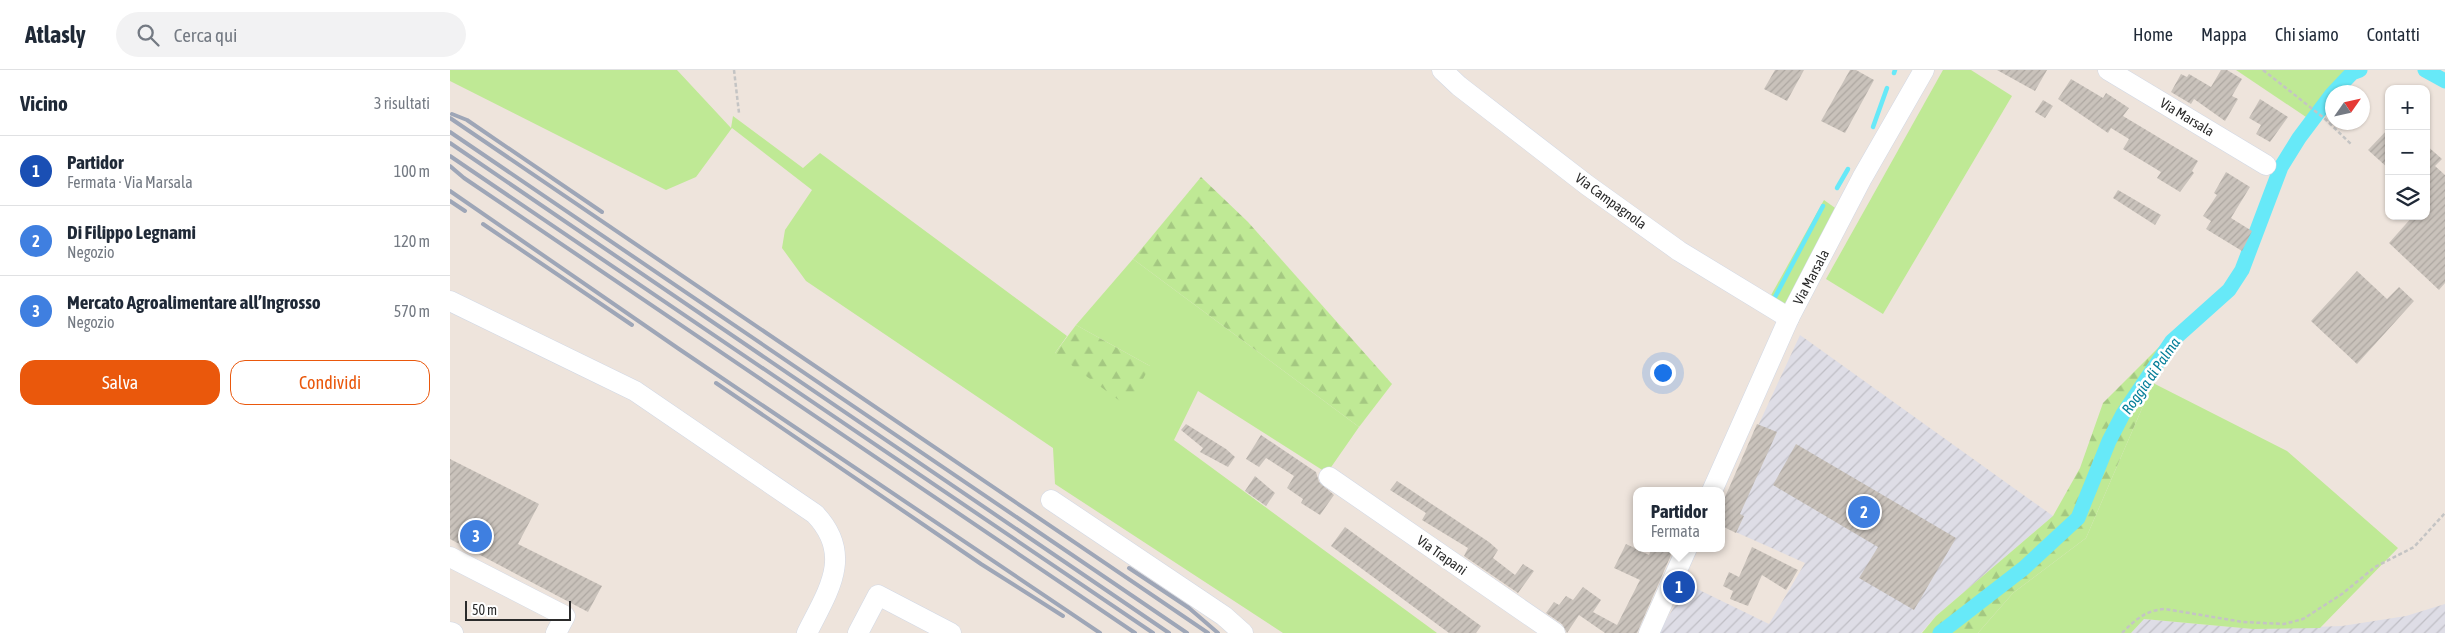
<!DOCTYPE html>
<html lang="it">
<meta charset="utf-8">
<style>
:root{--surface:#fff;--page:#f2f2f3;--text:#1f2937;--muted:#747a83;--line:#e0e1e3;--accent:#ea580c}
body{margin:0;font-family:"Asap Condensed",sans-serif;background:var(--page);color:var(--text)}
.controls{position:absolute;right:15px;top:15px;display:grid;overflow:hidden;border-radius:10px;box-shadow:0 1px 4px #0004}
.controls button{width:45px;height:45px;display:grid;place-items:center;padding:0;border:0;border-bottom:1px solid var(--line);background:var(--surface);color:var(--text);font:25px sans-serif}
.compass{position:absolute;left:1875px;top:15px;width:45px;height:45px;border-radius:50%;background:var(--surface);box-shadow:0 1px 4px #0004;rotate:56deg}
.scale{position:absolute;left:15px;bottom:12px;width:106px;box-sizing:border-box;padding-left:5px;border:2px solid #2b2b2b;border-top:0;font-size:14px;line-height:18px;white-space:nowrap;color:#2b2b2b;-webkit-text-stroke:4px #fff;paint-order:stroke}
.you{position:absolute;left:1212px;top:302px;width:18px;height:18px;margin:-12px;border:4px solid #fff;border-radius:50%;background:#1a73e8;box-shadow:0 0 0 8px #1a73e833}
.badge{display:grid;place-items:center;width:32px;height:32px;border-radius:50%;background:var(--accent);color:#fff;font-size:16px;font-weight:700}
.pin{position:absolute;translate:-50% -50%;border:2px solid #fff;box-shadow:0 1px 5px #0006}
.popup{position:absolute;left:1183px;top:417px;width:92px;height:65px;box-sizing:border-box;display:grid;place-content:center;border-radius:10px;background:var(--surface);filter:drop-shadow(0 1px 4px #0005);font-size:16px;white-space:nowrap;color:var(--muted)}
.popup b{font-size:19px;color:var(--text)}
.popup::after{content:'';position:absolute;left:50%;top:100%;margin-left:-10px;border:10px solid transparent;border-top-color:var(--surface)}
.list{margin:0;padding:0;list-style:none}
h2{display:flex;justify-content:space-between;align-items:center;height:65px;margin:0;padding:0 20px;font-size:21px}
h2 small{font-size:16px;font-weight:400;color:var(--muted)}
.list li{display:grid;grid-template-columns:32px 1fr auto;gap:15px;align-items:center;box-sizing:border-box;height:70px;padding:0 20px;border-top:1px solid var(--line)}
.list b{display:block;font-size:19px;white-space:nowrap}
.list p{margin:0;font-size:16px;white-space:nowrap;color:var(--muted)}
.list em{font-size:16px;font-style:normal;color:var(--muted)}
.actions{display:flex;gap:10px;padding:15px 20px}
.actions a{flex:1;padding:11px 0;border:1px solid var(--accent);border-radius:15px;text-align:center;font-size:18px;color:var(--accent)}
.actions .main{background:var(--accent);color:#fff}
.icon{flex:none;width:28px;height:28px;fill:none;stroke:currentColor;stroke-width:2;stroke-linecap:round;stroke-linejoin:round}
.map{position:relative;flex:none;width:1995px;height:563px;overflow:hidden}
header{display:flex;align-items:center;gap:30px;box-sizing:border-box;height:70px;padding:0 25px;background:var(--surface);border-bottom:1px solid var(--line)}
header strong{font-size:24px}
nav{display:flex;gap:28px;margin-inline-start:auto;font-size:18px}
.search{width:350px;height:45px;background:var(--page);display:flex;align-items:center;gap:12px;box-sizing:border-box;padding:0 18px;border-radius:28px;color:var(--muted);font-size:19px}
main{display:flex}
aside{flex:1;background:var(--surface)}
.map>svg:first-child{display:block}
</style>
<header>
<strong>Atlasly</strong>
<div class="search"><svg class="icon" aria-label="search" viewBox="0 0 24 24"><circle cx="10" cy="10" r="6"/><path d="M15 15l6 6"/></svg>Cerca qui</div>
<nav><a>Home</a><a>Mappa</a><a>Chi siamo</a><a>Contatti</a></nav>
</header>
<main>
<aside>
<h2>Vicino<small>3 risultati</small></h2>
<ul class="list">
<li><span class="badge" style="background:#1a4fb4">1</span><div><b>Partidor</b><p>Fermata · Via Marsala</p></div><em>100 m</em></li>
<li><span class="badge" style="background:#3f7fe0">2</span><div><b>Di Filippo Legnami</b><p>Negozio</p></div><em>120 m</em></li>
<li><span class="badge" style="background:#3f7fe0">3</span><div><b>Mercato Agroalimentare all’Ingrosso</b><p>Negozio</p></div><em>570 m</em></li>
</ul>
<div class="actions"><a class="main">Salva</a><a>Condividi</a></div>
</aside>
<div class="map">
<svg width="1995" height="563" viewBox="0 0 1995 563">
<defs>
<pattern id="industrial-furrows" width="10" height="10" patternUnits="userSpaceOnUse" patternTransform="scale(1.25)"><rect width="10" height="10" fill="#dedde6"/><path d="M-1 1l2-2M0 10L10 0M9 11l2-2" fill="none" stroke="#bfbec5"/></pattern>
<pattern id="forest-firs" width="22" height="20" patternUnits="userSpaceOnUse" patternTransform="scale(1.25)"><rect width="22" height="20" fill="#bfe995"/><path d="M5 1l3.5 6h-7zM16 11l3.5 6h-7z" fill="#a4c881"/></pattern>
<pattern id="building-hatch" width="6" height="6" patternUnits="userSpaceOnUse" patternTransform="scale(1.25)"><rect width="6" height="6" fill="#c9c2bb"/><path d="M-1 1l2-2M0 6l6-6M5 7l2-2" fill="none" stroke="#ada7a1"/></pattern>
</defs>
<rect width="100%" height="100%" fill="#eee4dc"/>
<g fill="url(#industrial-furrows)">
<polygon points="1350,265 1603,446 1486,546 1471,563 1209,563 1237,514 1319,554 1355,493 1272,456 1272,434"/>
<polygon points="1995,534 1995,563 1681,563 1694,549 1803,559 1892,556 1956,546"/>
</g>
<g fill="#bfe995">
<polygon points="0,0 227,0 281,58 283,46 353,98 370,83 617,266 605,283 700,296 626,255 683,189 909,357 877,403 748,321 724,370 987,563 833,563 605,414 603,378 356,211 332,178 335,160 362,120 282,58 246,107 216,120 0,11"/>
<polygon points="1493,0 1521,0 1562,26 1433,244 1376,209"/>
<polygon points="1786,0 1901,0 1856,47"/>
<polygon points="1374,130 1388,140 1338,232 1334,234 1320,227"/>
<polygon points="1703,313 1837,381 1948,478 1870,558 1803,559 1694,549 1681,563 1528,563 1563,523 1636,468"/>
</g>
<g fill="url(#forest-firs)">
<polygon points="751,107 798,152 942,314 909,357 683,189"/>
<polygon points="626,255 700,296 678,337 605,283"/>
<polygon points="1720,266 1735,268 1721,284 1703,313 1636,468 1563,523 1528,563 1472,563 1486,546 1603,446 1630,398 1653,333"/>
</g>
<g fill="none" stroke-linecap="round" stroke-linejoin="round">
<g stroke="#67e9f8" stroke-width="4.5">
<polyline points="1444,3 1445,0"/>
<polyline points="1423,57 1437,18"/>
<polyline points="1387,118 1398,99"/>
<polyline points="1325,227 1373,136"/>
</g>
<g stroke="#67e9f8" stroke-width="15">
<polyline points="1975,0 1995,11"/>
<polyline points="1884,22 1902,3 1910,0"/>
<polyline points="1490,563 1574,498 1628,448 1659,371 1673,344 1722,271 1779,220 1792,200 1831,97 1849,68 1882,24"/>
</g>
</g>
<g fill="url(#building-hatch)">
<polygon points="1325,0 1354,0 1337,31 1314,19"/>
<polygon points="1400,0 1406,0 1424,10 1395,63 1371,51"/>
<polygon points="1547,0 1597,0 1585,21"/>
<polygon points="1771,0 1777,0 1792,9 1782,26 1788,29 1775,51 1744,29 1741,34 1721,22 1731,4 1737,7 1739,4 1761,17"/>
<polygon points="1621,9 1653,28 1656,23 1679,38 1673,46 1748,91 1742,101 1744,103 1730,122 1707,108 1711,102 1673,79 1679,69 1661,58 1658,63 1608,29"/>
<polygon points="1810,29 1838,47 1820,72 1806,64 1811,55 1799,48"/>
<polygon points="1593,30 1603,36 1595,48 1585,42"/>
<polygon points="1939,58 1939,99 1918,80"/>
<polygon points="1976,75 1992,89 1985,96 1995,105 1995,213 1989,220 1939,173 1963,146 1976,146"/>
<polygon points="1776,102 1800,117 1781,148 1802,161 1792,181 1756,159 1761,151 1753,146 1767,125 1764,123"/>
<polygon points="1668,120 1711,145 1705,155 1663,128"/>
<polygon points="1907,201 1937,229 1949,217 1964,231 1907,294 1861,251"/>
<polygon points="736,354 776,379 785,387 778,397 750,382 753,378 731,360"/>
<polygon points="1307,354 1327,362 1290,444 1294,446 1286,463 1272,456 1272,434"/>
<polygon points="811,365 866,402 869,412 884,425 870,445 851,433 853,429 837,418 844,406 816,388 809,397 796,389"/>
<polygon points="1346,374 1506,468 1464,540 1409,508 1428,477 1323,415"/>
<polygon points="0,389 89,434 68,474 152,516 138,542 0,469"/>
<polygon points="805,406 825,423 816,436 795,421"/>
<polygon points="947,411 1039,472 1048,480 1043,488 1065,505 1073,494 1084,501 1068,523 1014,486 1018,478 972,450 976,443 940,420"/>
<polygon points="895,457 1031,556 1026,563 999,563 881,476"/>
<polygon points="1176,474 1199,485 1202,478 1224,478 1187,563 1155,563 1129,545 1117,563 1112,554 1096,543 1104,532 1109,535 1116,526 1123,530 1133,517 1151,530 1143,542 1167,555 1190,510 1164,498"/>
<polygon points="1302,477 1348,500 1336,520 1312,505 1298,536 1280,529 1283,521 1273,516 1279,502 1289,507"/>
</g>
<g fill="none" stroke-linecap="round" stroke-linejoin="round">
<g stroke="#d1d8e5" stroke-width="21">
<g id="minor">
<polyline points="992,0 1009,16 1137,115 1229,181 1339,248"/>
<polyline points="1658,0 1816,95"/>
<path d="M 0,231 L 185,321 L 365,444 C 404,485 378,521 357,563"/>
<polyline points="879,407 1105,563"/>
<polyline points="1262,421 1339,248 1412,108 1474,0"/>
<polyline points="601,430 774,546 793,563"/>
<polyline points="0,487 115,546 106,563"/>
<polyline points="0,562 3,563"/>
<polyline points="408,563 428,525 501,563"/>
<polyline points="1199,563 1237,478"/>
</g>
</g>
<g stroke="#c4c4c4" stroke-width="2.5" stroke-dasharray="4 2.5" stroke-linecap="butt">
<polyline points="284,0 289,43"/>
<polyline points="1813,0 1874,48 1901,74"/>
<path d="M 1672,563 C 1685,550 1696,540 1715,539 L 1793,552 L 1834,554 L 1853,549 L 1892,524 L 1925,497 L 1964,477 L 1995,443"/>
</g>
<use href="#minor" stroke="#fff" stroke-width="20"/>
<g stroke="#9ea6b7" stroke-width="4">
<polyline points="2,44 17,50 152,142"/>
<polyline points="0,48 758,563"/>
<polyline points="0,62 737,563"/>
<polyline points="0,73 719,563"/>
<polyline points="0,86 703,563"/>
<polyline points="0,96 14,108 685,563"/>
<polyline points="0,121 229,279 650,563"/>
<polyline points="0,131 15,141"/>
<polyline points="33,154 182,255"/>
<polyline points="266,313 531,494 613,546"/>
<polyline points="679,498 739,538 768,563"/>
</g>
</g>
<g text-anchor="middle" stroke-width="5" stroke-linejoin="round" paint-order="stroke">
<g font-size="14" fill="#2b2b2b" stroke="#fff">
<text transform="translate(1737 47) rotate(31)" y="5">Via Marsala</text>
<text transform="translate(1161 131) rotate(36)" y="5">Via Campagnola</text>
<text transform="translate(1361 207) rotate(-62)" y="5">Via Marsala</text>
<text transform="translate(992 485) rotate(35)" y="5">Via Trapani</text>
</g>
<g font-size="15" font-style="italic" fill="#047e99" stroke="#fff">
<text transform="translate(1701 306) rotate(-55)" y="5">Roggia di Palma</text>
</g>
</g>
</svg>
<div class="controls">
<button>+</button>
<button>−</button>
<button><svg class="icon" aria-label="layers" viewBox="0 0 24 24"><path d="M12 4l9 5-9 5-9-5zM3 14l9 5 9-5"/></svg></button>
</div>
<svg class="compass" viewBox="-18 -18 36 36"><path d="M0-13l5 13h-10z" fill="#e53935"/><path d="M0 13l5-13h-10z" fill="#747a83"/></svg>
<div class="scale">50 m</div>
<div class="you"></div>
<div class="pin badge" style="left:1229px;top:517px;background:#1a4fb4">1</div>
<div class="popup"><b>Partidor</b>Fermata</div>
<div class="pin badge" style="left:1414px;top:442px;background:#3f7fe0">2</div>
<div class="pin badge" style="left:26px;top:466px;background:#3f7fe0">3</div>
</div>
</main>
